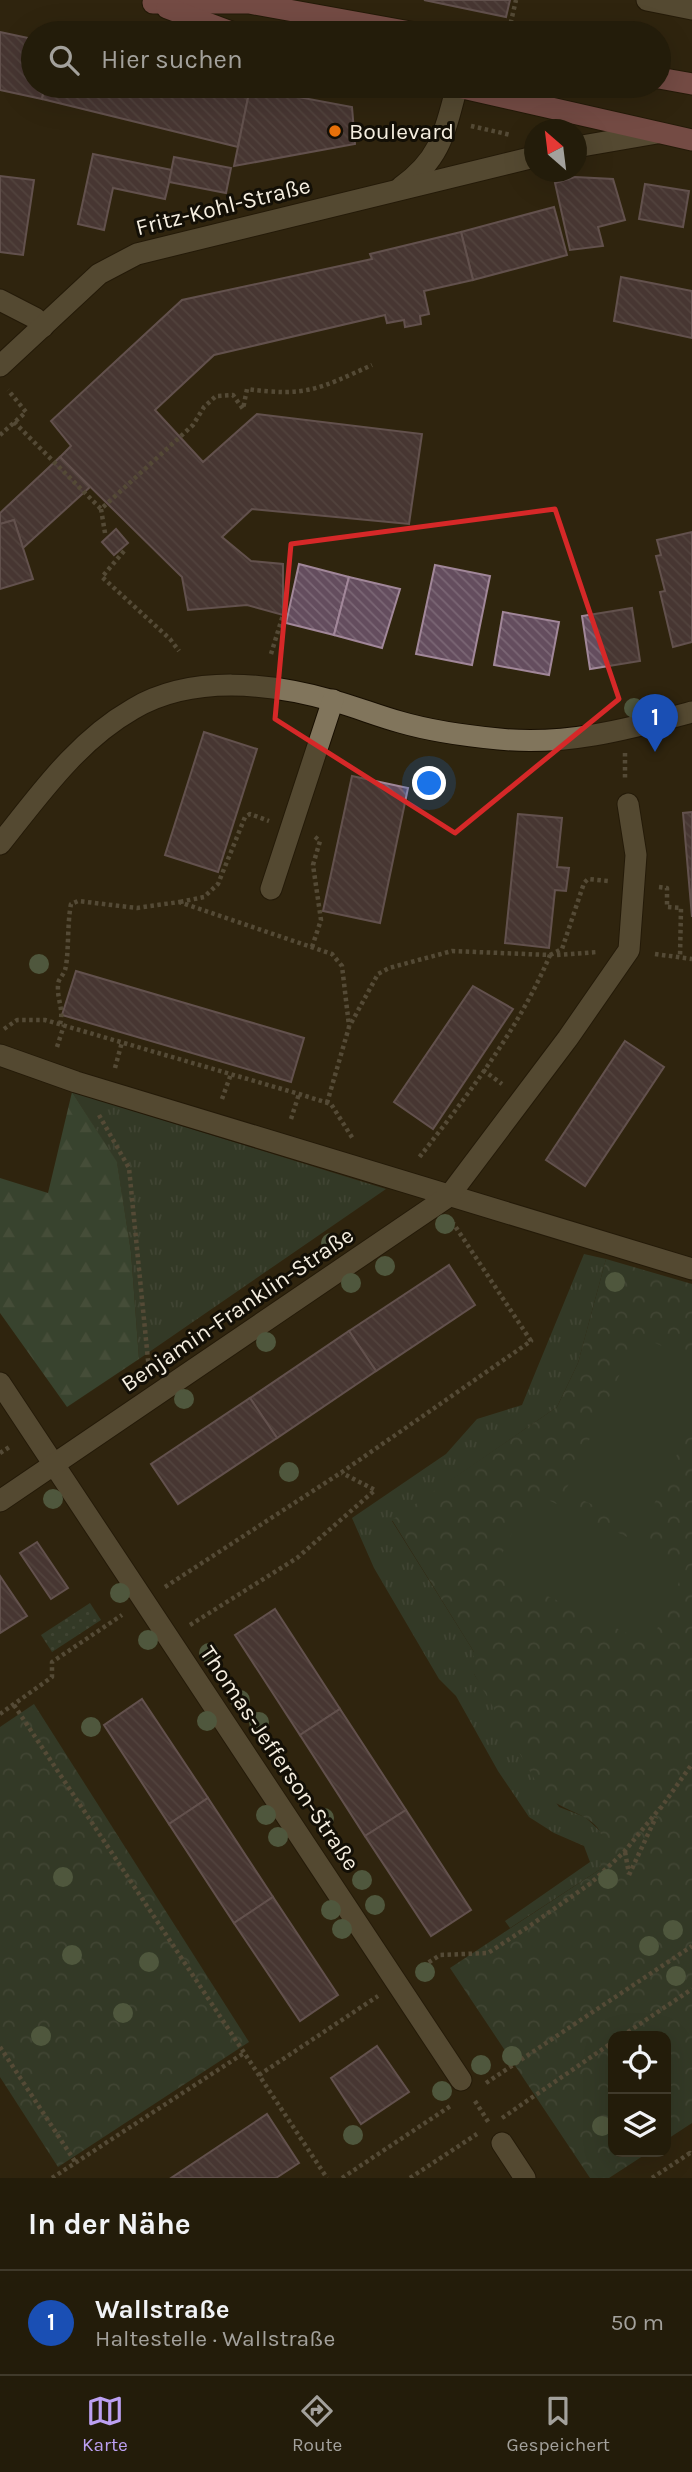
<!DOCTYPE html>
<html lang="de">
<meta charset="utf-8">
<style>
:root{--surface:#231c0a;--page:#2b2513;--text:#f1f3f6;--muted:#a3a19c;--line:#403a2b;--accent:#bca0f2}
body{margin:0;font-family:Karla,sans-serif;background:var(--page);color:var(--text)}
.controls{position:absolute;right:21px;bottom:21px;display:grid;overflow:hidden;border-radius:14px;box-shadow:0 7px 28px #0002}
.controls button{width:63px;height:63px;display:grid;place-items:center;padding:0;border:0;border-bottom:2px solid var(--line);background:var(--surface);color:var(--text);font:35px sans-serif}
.compass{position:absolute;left:524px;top:119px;width:63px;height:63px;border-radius:50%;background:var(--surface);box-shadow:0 7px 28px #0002;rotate:332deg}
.you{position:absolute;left:430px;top:784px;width:24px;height:24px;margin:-18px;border:5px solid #fff;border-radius:50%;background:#1a73e8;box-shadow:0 0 0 10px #1a73e833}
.badge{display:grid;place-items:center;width:46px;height:46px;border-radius:50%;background:var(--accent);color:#fff;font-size:23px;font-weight:700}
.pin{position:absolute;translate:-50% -58px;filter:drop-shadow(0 2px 4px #0008)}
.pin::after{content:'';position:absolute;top:37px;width:24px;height:21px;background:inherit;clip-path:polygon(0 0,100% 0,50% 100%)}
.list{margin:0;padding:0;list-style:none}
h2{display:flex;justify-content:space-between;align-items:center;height:91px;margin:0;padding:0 28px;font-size:30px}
h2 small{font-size:23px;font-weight:400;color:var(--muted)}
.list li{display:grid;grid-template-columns:46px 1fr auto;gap:21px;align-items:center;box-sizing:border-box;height:105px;padding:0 28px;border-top:2px solid var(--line)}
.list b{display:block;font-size:26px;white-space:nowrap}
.list p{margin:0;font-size:23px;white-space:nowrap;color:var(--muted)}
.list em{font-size:23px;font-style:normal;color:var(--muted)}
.icon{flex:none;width:38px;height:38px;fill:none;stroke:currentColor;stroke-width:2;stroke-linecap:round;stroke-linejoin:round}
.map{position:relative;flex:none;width:692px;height:2178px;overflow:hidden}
.search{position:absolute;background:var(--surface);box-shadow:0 7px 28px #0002;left:21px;right:21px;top:21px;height:77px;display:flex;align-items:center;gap:18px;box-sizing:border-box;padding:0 24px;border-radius:38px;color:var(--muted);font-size:26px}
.sheet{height:196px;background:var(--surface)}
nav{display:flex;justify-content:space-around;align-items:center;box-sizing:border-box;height:98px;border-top:2px solid var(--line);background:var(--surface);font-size:19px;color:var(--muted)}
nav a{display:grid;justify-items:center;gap:4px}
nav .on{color:var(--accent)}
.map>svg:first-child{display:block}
</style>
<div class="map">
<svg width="692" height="2178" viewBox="0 0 692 2178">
<defs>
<pattern id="grass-tufts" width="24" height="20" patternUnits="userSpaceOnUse" patternTransform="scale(1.75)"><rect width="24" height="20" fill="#395344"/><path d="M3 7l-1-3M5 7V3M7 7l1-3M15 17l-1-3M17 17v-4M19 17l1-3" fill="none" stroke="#566c5f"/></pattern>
<pattern id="forest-firs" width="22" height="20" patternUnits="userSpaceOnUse" patternTransform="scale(1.75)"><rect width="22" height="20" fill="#446854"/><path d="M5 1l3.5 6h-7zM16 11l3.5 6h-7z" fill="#607e6c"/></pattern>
<pattern id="park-crowns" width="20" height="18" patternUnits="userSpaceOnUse" patternTransform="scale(1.75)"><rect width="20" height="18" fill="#395344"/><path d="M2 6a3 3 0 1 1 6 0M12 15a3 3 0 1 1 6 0" fill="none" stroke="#566c5f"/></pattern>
<pattern id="garden-dots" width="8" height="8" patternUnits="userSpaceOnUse" patternTransform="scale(1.75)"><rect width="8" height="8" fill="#395344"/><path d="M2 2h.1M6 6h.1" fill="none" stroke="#566c5f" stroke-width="1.8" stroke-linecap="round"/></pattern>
<pattern id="building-back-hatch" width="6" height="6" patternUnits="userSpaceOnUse" patternTransform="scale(1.75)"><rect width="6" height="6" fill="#644d5e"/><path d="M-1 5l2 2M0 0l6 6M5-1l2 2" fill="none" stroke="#7b6775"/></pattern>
</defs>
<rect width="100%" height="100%" fill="#2f250e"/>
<g fill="url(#grass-tufts)">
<polygon points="72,1092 386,1189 139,1359 131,1252 117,1163"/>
<polygon points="584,1254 606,1259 578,1363 557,1407 392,1521 474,1652 474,1674 559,1807 585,1817 600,1831 606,1846 599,1870 510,1928 505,1921 590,1862 584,1846 554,1833 529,1817 498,1771 456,1696 439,1679 374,1568 352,1518 446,1454 477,1419 522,1405"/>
</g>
<polygon fill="url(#forest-firs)" points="72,1092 117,1162 131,1252 139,1359 67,1407 0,1313 0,1178 48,1193"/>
<g fill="url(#park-crowns)">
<path d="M 606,1259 L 692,1284 L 692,2123 L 666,2140 L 666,2036 L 613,2036 L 613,2152 L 649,2152 L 609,2178 L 590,2178 L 450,1968 L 599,1870 C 616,1812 577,1822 543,1794 L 474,1674 L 474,1652 L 392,1520 L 557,1407 L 578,1363 Z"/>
<polygon points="34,1704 249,2042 58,2167 0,2077 0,1727"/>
</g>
<polygon fill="url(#garden-dots)" points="90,1603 101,1620 52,1652 41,1635"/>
<g fill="#395344">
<polygon points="638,1335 692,1360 692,1422 643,1528 565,1492"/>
<polygon points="531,1492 687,1565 650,1644 494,1571"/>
</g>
<g fill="url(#building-back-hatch)" stroke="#a18799" stroke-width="2">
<polygon points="424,0 510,0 506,17"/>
<polygon points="0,32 33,39 33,86 45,86 42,99 0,90"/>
<polygon points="45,86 239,86 250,88 238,147 42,99"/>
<polygon points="250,88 352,107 355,144 234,166"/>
<polygon points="93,154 172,170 165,199 113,188 104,230 78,224"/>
<polygon points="174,157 231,168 226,193 169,182"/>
<polygon points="0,176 34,180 23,255 0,252"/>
<polygon points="575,177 613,179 625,220 598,227 603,246 570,250 555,183"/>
<polygon points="645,184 689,191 683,227 639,219"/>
<polygon points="554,207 567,255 473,280 461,232"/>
<polygon points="461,232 473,280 424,291 429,314 420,316 421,324 405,327 404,320 387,323 385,315 214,355 155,410 203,462 257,414 422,434 409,524 252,509 222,537 251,561 283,564 283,615 247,605 188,610 182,577 60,457 71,446 51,421 182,300 372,259 370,254"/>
<polygon points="621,277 692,291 692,338 614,321"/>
<polygon points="60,457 90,487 23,548 14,520 0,524 0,513"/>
<polygon points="14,520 33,579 0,589 0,524"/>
<polygon points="116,529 128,543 114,555 102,542"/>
<polygon points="692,532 692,642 673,647 660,592 665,591 656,556 661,555 657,540"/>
<polygon points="299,564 349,577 334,635 286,623"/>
<polygon points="435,565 490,576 472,665 416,654"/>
<polygon points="349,577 400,589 382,648 334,635"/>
<polygon points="632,608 640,661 590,669 582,616"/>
<polygon points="503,612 559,622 549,675 494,665"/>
<polygon points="204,732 257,749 218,872 165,855"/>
<polygon points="352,776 408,788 380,923 323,911"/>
<polygon points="692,812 692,917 683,813"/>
<polygon points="518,814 562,818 557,867 569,868 566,891 555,890 549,948 505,943"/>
<polygon points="76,971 304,1038 291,1082 62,1015"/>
<polygon points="473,986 513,1009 433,1129 394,1102"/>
<polygon points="625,1041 664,1067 585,1186 546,1160"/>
<polygon points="449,1265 475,1305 376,1371 349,1331"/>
<polygon points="349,1331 376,1371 277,1438 250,1398"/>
<polygon points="250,1398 277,1438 178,1504 151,1464"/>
<polygon points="37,1542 68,1588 51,1599 20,1553"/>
<polygon points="0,1576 27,1616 0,1633"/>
<polygon points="275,1609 340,1709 300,1735 235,1635"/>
<polygon points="142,1699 208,1798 169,1824 104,1725"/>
<polygon points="340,1709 406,1810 365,1836 300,1735"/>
<polygon points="208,1798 273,1897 234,1923 169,1824"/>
<polygon points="406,1810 471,1910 431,1936 365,1836"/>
<polygon points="273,1897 338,1995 300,2021 234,1923"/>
<polygon points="377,2046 409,2092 361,2124 331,2078"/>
<polygon points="267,2114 299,2163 276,2178 171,2178"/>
</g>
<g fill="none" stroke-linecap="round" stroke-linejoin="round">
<g stroke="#170e00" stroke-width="23">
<g id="minor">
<polyline points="647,0 692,9"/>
<polyline points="576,147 657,133"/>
<path d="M 401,187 C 441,159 445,131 457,86"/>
<polyline points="0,300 35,318 43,327"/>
<polyline points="0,366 99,274 137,254 534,157"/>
<path d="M 0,844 C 40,794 77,741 133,709 C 192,674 271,683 334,701 C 356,707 378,716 400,722 C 431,731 467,736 499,739 C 566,746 628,729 692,712"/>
<polyline points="271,889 333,700"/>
<polyline points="0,1055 76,1082 692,1269"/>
<polyline points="0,1383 461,2080"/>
<polyline points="0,1501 449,1196 568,1038 629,950 636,855 628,804"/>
<polyline points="502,2143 525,2178"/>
</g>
</g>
<g stroke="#170e00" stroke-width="23">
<g id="major">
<polyline points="153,3 249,3 416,33"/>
<polyline points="167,8 234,33"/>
<polyline points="659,78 692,84"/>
<polyline points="454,86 692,140"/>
</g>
</g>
<g stroke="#827966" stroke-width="4.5" stroke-dasharray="3.5 3.5" stroke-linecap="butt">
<polyline points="509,30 516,0"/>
<polyline points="471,126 511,135"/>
<path d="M 14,422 L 101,509 L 193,425 L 204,407 L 216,396 L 233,395 L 243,409 L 247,389 C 306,397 319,389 372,365"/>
<polyline points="0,435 26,412 8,390"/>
<polyline points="101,509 105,533"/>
<polyline points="124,551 102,577 170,639 179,651"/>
<polyline points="271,654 283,615"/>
<polyline points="625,753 625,779"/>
<polyline points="659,887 667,888 667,907 681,908 680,957"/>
<polyline points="180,902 204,897 218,884 245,817 250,814 269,821"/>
<polyline points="312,947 321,920 313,865 320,841 314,836"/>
<polyline points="655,954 692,959"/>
<polyline points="550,955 562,949 584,883 588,879 608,881"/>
<polyline points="557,955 597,952"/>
<path d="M 60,1024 C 64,1009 57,1000 58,985 C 58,979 63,976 65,970 C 69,957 67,923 71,904 L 78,901 L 137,908 L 179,902 L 332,954 L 342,966 L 349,1026"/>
<polyline points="4,1029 17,1020 45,1020 299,1094 331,1104 353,1139"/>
<polyline points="57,1047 64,1025"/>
<polyline points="115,1068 122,1042"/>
<polyline points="483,1070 502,1084"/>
<polyline points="222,1099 231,1074"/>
<path d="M 327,1103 L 349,1027 L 378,974 L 389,968 L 452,951 L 550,955 C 519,1029 467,1096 418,1159"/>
<polyline points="99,1115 129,1168 149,1370"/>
<polyline points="291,1119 299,1094"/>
<polyline points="0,1453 11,1446"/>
<polyline points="165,1587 342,1472 531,1341 453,1223"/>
<polyline points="190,1625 297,1558 375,1490 342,1473"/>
<polyline points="14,1705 327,2178"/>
<polyline points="0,1714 52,1677 52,1662 122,1615"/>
<polyline points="660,1809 692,1764"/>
<polyline points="625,1852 629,1874"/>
<polyline points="629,1875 656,1817"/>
<polyline points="417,1970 440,1955 488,1953 531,1925 591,1883 624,1852 660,1808"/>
<polyline points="622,2036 692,1989"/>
<polyline points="0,2047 76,2163"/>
<polyline points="259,2075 378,1996"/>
<polyline points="486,2083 692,1946"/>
<polyline points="475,2101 489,2123"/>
<polyline points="502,2118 613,2042"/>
<polyline points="52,2178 244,2053"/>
<polyline points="342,2178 452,2105"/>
<polyline points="410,2178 477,2134"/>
<polyline points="652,2178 690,2153 692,2156"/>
</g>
<use href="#minor" stroke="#81755c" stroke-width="21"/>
<use href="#major" stroke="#c87a85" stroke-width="21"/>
</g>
<g fill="#769676">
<circle cx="634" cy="708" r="10"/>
<circle cx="39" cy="964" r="10"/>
<circle cx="445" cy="1224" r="10"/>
<circle cx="331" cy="1243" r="10"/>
<circle cx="385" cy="1266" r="10"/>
<circle cx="615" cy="1282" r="10"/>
<circle cx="351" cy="1283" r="10"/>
<circle cx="266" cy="1342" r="10"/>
<circle cx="184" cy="1399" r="10"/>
<circle cx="289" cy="1472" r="10"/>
<circle cx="53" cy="1499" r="10"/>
<circle cx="120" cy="1593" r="10"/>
<circle cx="148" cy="1640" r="10"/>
<circle cx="209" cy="1653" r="10"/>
<circle cx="240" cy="1700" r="10"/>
<circle cx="207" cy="1721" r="10"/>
<circle cx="259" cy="1722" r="10"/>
<circle cx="91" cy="1727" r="10"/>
<circle cx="266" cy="1815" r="10"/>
<circle cx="324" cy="1818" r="10"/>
<circle cx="278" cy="1837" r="10"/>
<circle cx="63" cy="1877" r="10"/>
<circle cx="608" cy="1879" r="10"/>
<circle cx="362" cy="1880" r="10"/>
<circle cx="375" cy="1905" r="10"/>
<circle cx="331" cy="1910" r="10"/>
<circle cx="342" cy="1929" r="10"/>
<circle cx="673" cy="1930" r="10"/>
<circle cx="649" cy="1946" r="10"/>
<circle cx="72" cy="1955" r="10"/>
<circle cx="149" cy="1962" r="10"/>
<circle cx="425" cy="1972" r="10"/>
<circle cx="676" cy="1976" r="10"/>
<circle cx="123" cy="2013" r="10"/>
<circle cx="41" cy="2036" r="10"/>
<circle cx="512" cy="2056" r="10"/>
<circle cx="481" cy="2065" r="10"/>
<circle cx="442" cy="2091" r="10"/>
<circle cx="602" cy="2126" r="10"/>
<circle cx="353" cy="2135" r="10"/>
</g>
<path d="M0 0H692V2178H0ZM 555,509 L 619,699 L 455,833 L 275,719 L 291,544 Z" fill="#2f250e" fill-opacity=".55" fill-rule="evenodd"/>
<path fill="none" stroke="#d62828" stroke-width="5" stroke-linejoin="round" d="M 555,509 L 619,699 L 455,833 L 275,719 L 291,544 Z"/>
<circle fill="#e8710a" stroke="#130f06" stroke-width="2.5" cx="335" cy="131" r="7"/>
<g text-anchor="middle" stroke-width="6" stroke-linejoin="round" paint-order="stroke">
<g font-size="23" fill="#f5eee0" stroke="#130f06" text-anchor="start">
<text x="349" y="139">Boulevard</text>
</g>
<g font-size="23" fill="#f5eee0" stroke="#130f06">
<text transform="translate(223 206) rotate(-14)" y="8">Fritz-Kohl-Straße</text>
<text transform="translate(237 1309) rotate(-34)" y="8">Benjamin-Franklin-Straße</text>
<text transform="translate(280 1758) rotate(56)" y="8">Thomas-Jefferson-Straße</text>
</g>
</g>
</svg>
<div class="controls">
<button><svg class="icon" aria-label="locate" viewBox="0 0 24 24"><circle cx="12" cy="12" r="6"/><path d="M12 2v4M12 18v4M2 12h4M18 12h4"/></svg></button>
<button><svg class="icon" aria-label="layers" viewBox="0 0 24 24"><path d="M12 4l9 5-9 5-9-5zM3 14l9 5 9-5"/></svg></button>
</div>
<svg class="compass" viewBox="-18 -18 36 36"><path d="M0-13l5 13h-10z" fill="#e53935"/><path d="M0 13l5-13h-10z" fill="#a3a19c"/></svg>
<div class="you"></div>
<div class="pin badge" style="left:655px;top:752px;background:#1a4fb4">1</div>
<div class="search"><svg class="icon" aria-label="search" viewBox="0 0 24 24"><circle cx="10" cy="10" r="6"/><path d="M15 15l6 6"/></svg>Hier suchen</div>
</div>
<section class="sheet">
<h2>In der Nähe<small></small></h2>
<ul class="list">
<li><span class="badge" style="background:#1a4fb4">1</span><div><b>Wallstraße</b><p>Haltestelle · Wallstraße</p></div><em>50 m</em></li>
</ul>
</section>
<nav>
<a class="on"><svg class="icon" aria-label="map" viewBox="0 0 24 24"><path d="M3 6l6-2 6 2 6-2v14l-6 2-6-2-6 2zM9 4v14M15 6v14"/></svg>Karte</a>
<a><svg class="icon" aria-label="directions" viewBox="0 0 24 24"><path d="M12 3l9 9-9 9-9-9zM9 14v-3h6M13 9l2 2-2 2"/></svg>Route</a>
<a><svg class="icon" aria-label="saved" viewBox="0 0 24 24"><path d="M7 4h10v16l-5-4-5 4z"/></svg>Gespeichert</a>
</nav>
